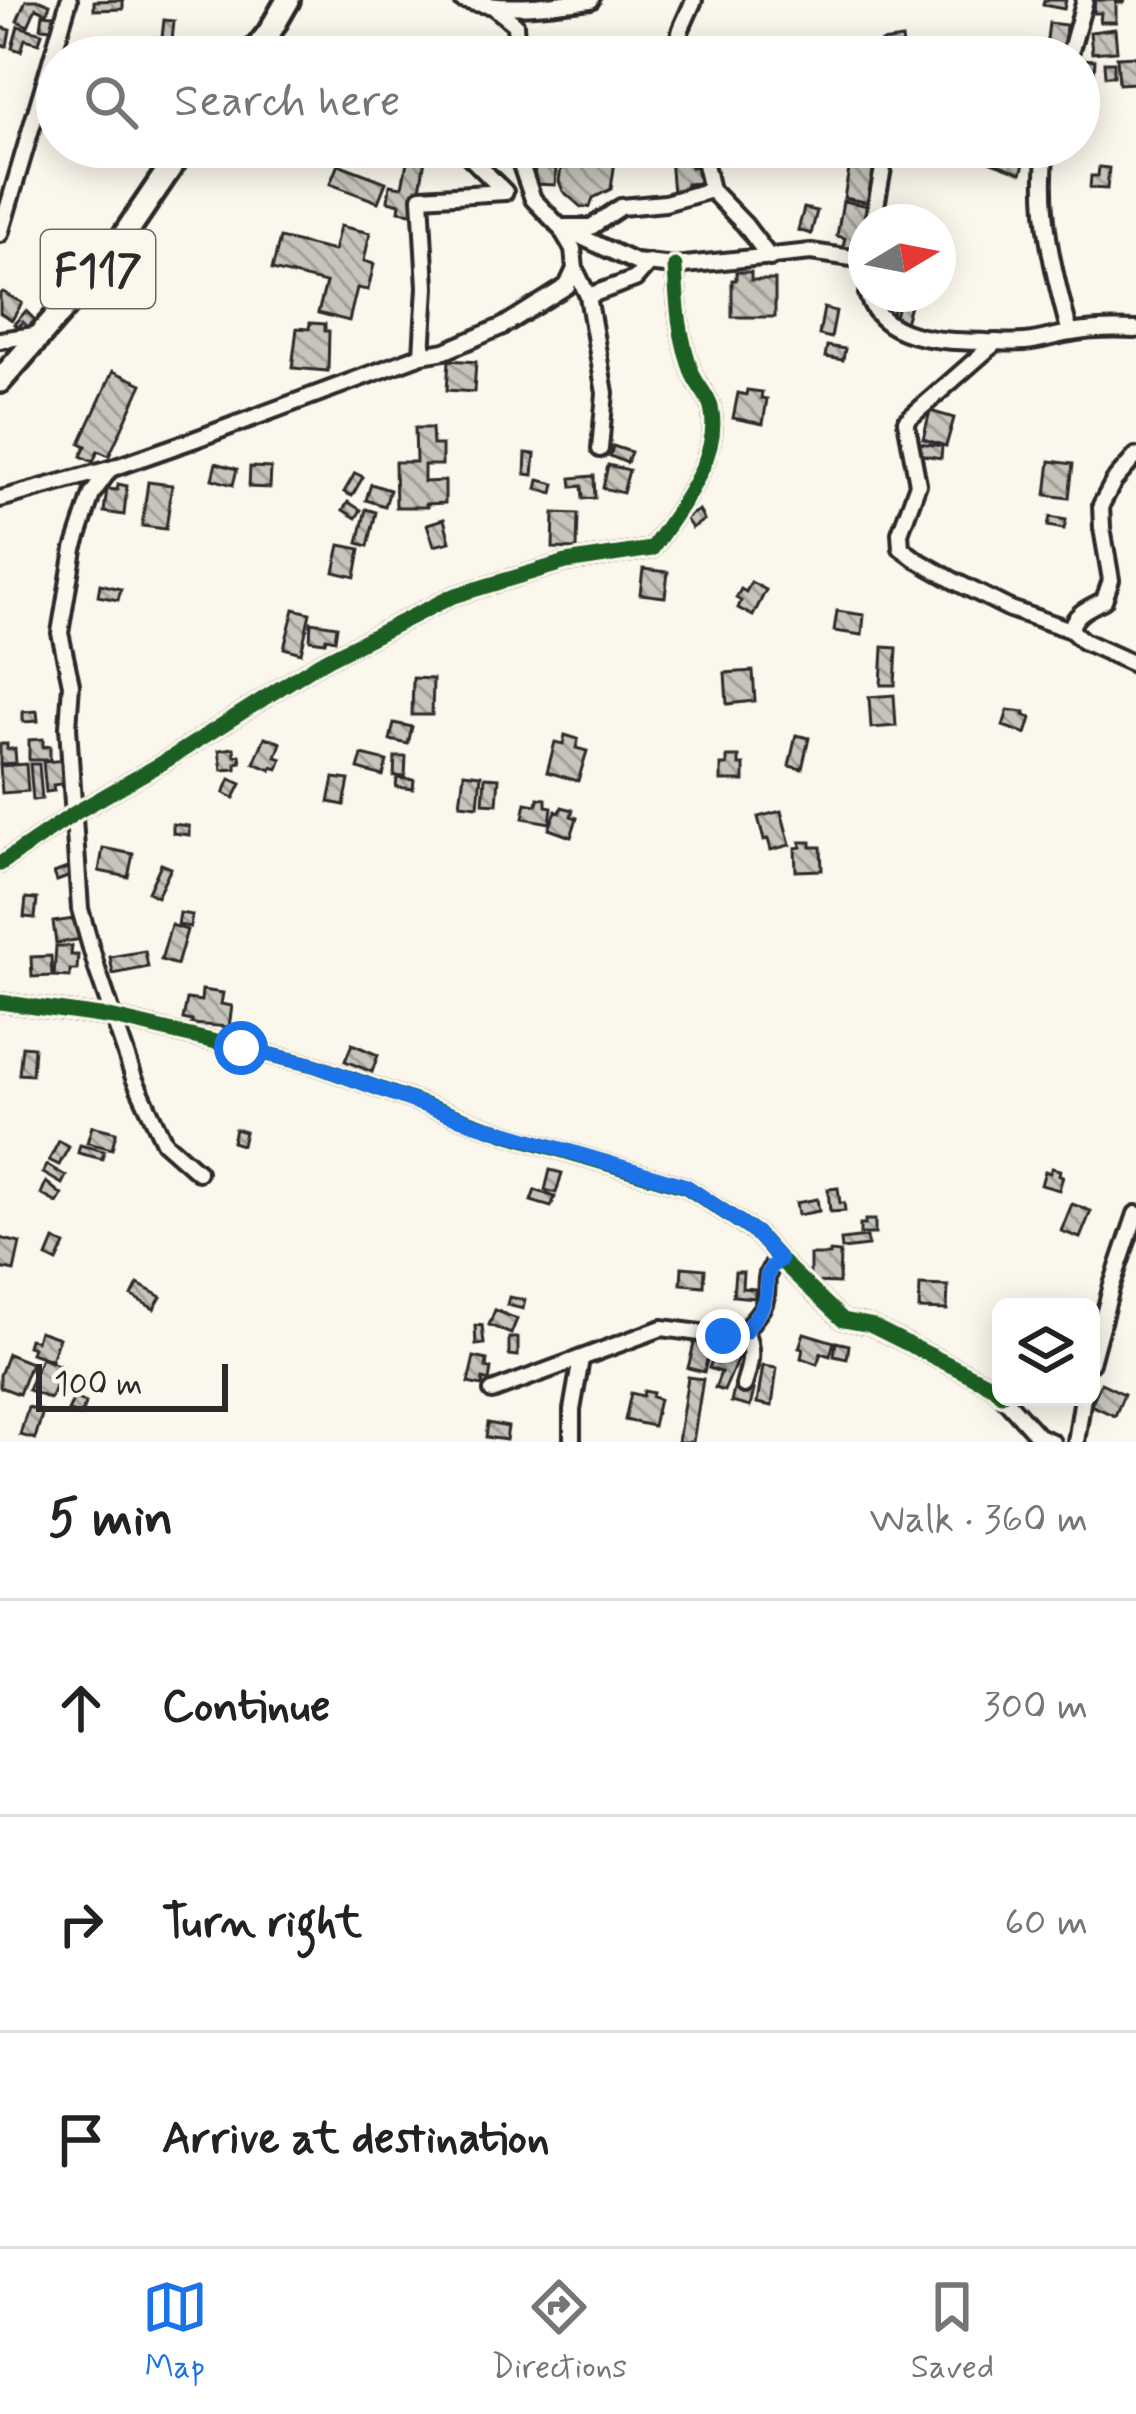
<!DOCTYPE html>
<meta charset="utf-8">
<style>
:root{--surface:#fff;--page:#f2f2f2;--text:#222;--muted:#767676;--line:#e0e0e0;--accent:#1a73e8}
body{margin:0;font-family:Mynerve,sans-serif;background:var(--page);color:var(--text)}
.controls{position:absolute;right:36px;bottom:36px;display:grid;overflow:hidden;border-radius:18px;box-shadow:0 6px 30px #0003}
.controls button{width:108px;height:108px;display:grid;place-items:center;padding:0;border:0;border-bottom:3px solid var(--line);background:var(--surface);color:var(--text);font:60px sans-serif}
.compass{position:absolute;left:848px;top:204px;width:108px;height:108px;border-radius:50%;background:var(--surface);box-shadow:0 6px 30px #0003;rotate:80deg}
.scale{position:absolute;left:36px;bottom:30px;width:192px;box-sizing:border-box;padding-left:12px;border:6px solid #2b2b2b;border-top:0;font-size:33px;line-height:42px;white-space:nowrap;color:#2b2b2b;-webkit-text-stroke:9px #fbf7ec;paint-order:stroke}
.stop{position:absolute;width:36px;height:36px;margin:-27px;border:9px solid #1a73e8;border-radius:50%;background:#fff}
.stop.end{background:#1a73e8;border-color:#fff;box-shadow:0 3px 12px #0008}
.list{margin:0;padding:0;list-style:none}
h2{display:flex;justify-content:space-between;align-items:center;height:156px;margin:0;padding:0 48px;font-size:51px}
h2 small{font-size:39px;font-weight:400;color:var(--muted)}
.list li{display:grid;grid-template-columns:78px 1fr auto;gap:36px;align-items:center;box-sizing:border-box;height:216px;padding:0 48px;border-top:3px solid var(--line)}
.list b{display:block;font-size:45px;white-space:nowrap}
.list em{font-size:39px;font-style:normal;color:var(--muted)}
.icon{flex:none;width:66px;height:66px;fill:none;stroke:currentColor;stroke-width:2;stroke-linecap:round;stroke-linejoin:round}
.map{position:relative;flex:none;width:1136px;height:1442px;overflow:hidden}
.search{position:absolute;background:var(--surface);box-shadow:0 6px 30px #0003;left:36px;right:36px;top:36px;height:132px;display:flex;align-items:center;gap:30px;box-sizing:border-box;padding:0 42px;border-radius:66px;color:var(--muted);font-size:45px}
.sheet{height:804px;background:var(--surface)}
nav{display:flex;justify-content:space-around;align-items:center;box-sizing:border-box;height:168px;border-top:3px solid var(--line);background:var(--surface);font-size:33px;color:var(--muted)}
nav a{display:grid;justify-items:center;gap:6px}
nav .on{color:var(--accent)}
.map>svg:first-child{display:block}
</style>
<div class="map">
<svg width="1136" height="1442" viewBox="0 0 1136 1442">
<defs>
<pattern id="building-back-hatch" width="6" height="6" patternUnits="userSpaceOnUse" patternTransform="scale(3)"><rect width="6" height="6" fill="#c7c4bc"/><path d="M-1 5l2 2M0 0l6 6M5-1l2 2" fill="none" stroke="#a29f99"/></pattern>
</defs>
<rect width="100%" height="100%" fill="#fbf7ec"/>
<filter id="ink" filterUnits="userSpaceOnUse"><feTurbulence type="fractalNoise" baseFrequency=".00833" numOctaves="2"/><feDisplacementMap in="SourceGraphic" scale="24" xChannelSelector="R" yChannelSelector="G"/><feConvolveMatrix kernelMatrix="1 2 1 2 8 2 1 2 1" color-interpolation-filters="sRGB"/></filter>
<g filter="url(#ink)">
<g fill="url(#building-back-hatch)" stroke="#2b2b2b" stroke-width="3">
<polygon points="26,0 40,0 50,4 47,13 36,8 28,26 17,21"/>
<polygon points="123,0 123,9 94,10 94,1"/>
<polygon points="1044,0 1066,0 1064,9 1043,5"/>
<polygon points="1095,0 1125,0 1124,3 1116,3 1116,22 1100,22 1101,13 1094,13"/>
<polygon points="43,14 54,15 51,29 41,28"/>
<polygon points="164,20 174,21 171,51 155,49 156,37 162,38"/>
<polygon points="1049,23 1066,25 1064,49 1046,47"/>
<polygon points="18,26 42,33 39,43 25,39 21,51 12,48"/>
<polygon points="0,27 10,30 7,46 0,45"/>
<polygon points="1115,29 1117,51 1092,53 1090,32"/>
<polygon points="902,39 904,54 883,56 881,42"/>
<polygon points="639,41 651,43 648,57 636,57"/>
<polygon points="1030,47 1063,52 1062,57 1028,57"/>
<polygon points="1136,56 1136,83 1119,84 1117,57"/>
<polygon points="1079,59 1095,60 1093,92 1085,91 1085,73 1079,73"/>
<polygon points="1104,62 1114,62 1114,76 1105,76"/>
<polygon points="343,147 394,147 393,155"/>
<polygon points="396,147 427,147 416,214 399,211 400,204 388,201 390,185 402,187 408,157 394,155"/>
<polygon points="564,147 617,147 611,189 593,198 590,207 581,207 563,191 559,181"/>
<polygon points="669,147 690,147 691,167 702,166 703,183 686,184 686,193 673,193"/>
<polygon points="853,147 879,152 871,203 844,198"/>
<polygon points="994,147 1030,148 1021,173 989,161"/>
<polygon points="338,164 386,182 378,202 330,184"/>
<polygon points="535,167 556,169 555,185 534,184"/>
<polygon points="1099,167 1109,168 1107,189 1090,188 1091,176 1098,176"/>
<polygon points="843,201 869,206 858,254 842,251 845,238 837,236"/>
<polygon points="804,208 817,211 811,234 798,230"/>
<polygon points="340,226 370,233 364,261 374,264 368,290 357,288 349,321 318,313 326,283 272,270 280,238 334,251"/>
<polygon points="736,272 751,272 751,280 775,280 775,317 732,317 732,280 736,280"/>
<polygon points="3,292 22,303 12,320 0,313 0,294"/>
<polygon points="871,294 896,294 892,315 877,312 879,301 870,300"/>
<polygon points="901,294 913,294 905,323 894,320"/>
<polygon points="824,308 836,311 831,338 819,335"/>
<polygon points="26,311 35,320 28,327 23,322 18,328 14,324"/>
<polygon points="310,323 325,324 325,331 329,331 328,371 292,368 297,328 309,329"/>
<polygon points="827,346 845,349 843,360 825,357"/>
<polygon points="449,360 476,362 474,392 447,390"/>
<polygon points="113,371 142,384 109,456 98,451 93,462 81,456 86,446 80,443"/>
<polygon points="747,390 762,392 761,398 767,399 763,424 733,418 738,393 746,395"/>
<polygon points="930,411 954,418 946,446 923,439"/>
<polygon points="415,428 432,428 433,445 442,445 442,465 424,465 424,482 445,481 445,503 426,504 427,507 396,507 395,462 416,462"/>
<polygon points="919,443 942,446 941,458 917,454"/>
<polygon points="613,446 631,452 627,463 610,456"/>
<polygon points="526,453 535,454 533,475 525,474"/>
<polygon points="1050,461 1073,464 1069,498 1046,495"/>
<polygon points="216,463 237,469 233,485 212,479"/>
<polygon points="608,465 629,470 623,493 603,488"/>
<polygon points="250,467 271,468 270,488 249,487"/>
<polygon points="355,473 363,477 352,496 344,492"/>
<polygon points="594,476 595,498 583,499 582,486 572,487 571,478"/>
<polygon points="539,480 555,484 553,493 537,489"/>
<polygon points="148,482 172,485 166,529 142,526"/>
<polygon points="118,484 127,486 124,515 104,512 107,489 117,490"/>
<polygon points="371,484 390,490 385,506 366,500"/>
<polygon points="348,502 361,510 356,518 343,510"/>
<polygon points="366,509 376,512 368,546 358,543"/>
<polygon points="699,510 704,520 692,528 685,518"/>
<polygon points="554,513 578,514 577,549 553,548"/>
<polygon points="1050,517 1066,520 1064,529 1048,526"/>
<polygon points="444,519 450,542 434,546 427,524"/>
<polygon points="340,545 360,549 355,577 334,572"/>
<polygon points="643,569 668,572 665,597 640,594"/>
<polygon points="751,582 766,590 753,616 738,608 741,601 736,598 741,589 746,592"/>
<polygon points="100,584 121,589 118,600 98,596"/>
<polygon points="294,609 310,613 301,653 284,648"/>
<polygon points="837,611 864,615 862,635 834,631"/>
<polygon points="311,622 337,626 335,640 326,638 325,642 310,640"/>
<polygon points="883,647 897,648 895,685 881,685"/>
<polygon points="753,671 755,701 727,704 725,673"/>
<polygon points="413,678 433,679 432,715 412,715"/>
<polygon points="894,695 896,726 871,728 869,697"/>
<polygon points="1008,710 1025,712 1024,715 1031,718 1026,734 1003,726"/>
<polygon points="37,711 38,721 23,722 23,712"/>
<polygon points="394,723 412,727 408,744 390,740"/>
<polygon points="565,735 578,739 576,748 587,751 578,781 547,772 555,742 563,744"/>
<polygon points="796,735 809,738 802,769 789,766"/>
<polygon points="265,737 281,743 276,757 282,759 278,769 272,767 271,770 254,763"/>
<polygon points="43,739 43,747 50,746 50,760 29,760 29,740"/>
<polygon points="0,744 7,744 7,749 15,749 16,763 0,764"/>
<polygon points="234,748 235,756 240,755 241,762 236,763 236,769 222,770 219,750"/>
<polygon points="362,755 387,761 383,776 358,769"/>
<polygon points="395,757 406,757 405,777 394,776"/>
<polygon points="727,757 739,757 739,765 744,765 744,781 721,781 721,765 727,765"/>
<polygon points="66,760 68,783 53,785 54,791 46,792 43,762"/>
<polygon points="26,764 28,791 2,793 0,766"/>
<polygon points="30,764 39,764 42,799 33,800"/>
<polygon points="464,773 481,775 478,806 460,804"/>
<polygon points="485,777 499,778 497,804 483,803"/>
<polygon points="334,778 349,780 344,805 329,802"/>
<polygon points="397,778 414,780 413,789 396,787"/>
<polygon points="230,779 241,784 234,798 224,793"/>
<polygon points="538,798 546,799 546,806 552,807 550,823 523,818 526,803 537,805"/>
<polygon points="562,807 573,810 571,816 577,818 571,837 549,829 556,811 560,813"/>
<polygon points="781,811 790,845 771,850 768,839 764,840 758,817"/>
<polygon points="173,824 189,826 189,835 173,833"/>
<polygon points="800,842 811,842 811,847 821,847 822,870 796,871 795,848 801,847"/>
<polygon points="103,848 133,854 128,877 99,871"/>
<polygon points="161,864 171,868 157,897 148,892"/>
<polygon points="70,867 73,875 57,881 54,873"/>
<polygon points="26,898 37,899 35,918 24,917"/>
<polygon points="180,913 192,915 190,927 178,925"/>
<polygon points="81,918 83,939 56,943 53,922"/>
<polygon points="171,925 187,930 177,965 161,960"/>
<polygon points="56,946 72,946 71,955 78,955 77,970 70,970 70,977 54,976"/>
<polygon points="145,951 148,967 113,974 110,957"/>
<polygon points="51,956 52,976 32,977 31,957"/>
<polygon points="202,990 223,993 221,1004 232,1006 229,1027 191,1024 192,1021 183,1019 187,999 201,1001"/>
<polygon points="352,1044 378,1055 372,1072 345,1061"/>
<polygon points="22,1046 34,1047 32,1075 19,1074"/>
<polygon points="92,1126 116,1132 112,1149 87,1143"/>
<polygon points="235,1129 245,1132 242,1145 232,1142"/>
<polygon points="59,1141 69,1147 59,1165 49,1160"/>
<polygon points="80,1145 104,1151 102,1159 78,1153"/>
<polygon points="47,1165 66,1176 62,1184 43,1173"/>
<polygon points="1052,1168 1060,1170 1059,1175 1063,1176 1059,1190 1041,1185 1045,1171 1050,1173"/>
<polygon points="550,1170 562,1173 556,1193 545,1190"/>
<polygon points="46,1182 62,1195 57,1203 41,1194"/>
<polygon points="838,1188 840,1203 844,1203 845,1211 830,1212 828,1189"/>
<polygon points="535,1190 555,1197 551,1207 531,1201"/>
<polygon points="817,1199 819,1211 798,1215 796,1203"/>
<polygon points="1072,1204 1091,1211 1080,1238 1061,1231"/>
<polygon points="865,1220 875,1220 875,1234 860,1234 860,1225 865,1225"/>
<polygon points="867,1237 868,1246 842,1249 841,1240"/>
<polygon points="0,1238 20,1243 14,1271 0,1268"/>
<polygon points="54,1240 65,1245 57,1262 47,1257"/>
<polygon points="830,1252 840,1253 839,1283 810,1282 810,1255 830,1255"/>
<polygon points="682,1267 705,1269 704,1286 681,1284"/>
<polygon points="735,1272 743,1272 742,1288 755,1289 755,1298 733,1296"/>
<polygon points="138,1284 161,1297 154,1309 132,1296"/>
<polygon points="920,1285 948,1286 947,1310 919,1309"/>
<polygon points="509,1297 525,1300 523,1309 507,1305"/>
<polygon points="495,1310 517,1319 511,1334 489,1325"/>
<polygon points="482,1325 484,1344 476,1345 475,1326"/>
<polygon points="39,1331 59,1338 51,1360 31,1353 33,1348 27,1346 29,1339 36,1341"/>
<polygon points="804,1333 834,1342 830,1356 821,1353 817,1364 801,1358 803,1349 799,1348"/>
<polygon points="509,1338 518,1338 518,1356 509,1355"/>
<polygon points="695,1340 711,1344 704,1372 688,1368"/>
<polygon points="836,1342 849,1345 847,1359 834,1356"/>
<polygon points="717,1348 739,1356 724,1391 715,1388 721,1372 709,1368"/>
<polygon points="8,1354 31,1363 19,1394 0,1387 0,1375"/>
<polygon points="474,1357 487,1360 486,1368 491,1369 489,1381 483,1379 482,1386 468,1383"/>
<polygon points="41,1358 63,1367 50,1399 28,1390"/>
<polygon points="763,1366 777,1368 772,1406 757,1403"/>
<polygon points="688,1377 703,1379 693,1442 678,1442"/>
<polygon points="1101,1383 1124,1394 1115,1416 1091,1405"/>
<polygon points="735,1386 754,1390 750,1407 731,1402"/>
<polygon points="644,1391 653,1393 652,1397 659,1399 653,1426 625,1420 631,1393 643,1396"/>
<polygon points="74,1398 86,1403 80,1416 68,1411"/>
<polygon points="28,1407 43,1411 35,1439 20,1435"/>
<polygon points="488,1423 508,1427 506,1440 486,1437"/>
</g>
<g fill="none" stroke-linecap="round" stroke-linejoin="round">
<g stroke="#2b2b2b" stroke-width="22">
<g id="minor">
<path d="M 462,0 C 505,12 548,5 591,0"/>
<polyline points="495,8 515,24 517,57"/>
<polyline points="674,57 681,29 694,0"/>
<polyline points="1069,57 1085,0"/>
<polyline points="701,147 711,190 745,225 770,258"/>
<path d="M 1046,147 C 1038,211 1053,271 1070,333"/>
<polyline points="873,222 887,147"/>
<polyline points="560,227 635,262 675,266 811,252 866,260"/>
<polyline points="565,227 591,227 621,207 665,203 711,190"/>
<polyline points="0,234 69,0"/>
<polyline points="575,269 588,296 605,393 600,449"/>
<path d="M 867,294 C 882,342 945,341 987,342 C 1000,342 1013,343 1025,342 C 1040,341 1055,335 1071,333 C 1093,329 1114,329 1136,330"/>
<polyline points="588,296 635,279 649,263"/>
<polyline points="0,340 42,334"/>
<polyline points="996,342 906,421 918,484 900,533 901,548 917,560 956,582 1010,609 1071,630 1083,641 1136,665"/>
<polyline points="422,355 426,287 421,197 505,192 460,147"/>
<polyline points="110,469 92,494 74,549 60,633 71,684 68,727 80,909 97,969 134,1078 164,1142 198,1172"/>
<polyline points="0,499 110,469 196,439 422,355 445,351 503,326 567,286 575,269 573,249 560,227 533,199 521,165 519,147"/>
<path d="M 1071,630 C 1073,613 1091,607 1104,600 L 1111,580 L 1102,528 L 1101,505 L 1114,481 L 1136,456"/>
<path d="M 0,864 L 75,813 L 164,762 L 318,664 L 453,596 L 566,562 L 652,549 C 677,511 723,456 711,407 C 708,396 698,386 693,375 C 679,338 677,306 675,266"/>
<polyline points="0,1002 114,1018 314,1065 509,1135 686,1187 756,1233 780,1260 843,1320 870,1325 994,1387 1001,1395"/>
<polyline points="1091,1363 1112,1285 1136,1214"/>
<path d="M 744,1385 C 750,1366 754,1350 745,1332 C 750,1322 758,1315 763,1306 C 772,1288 758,1274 780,1260"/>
<polyline points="492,1391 662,1328 723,1336 745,1332"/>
<polyline points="1003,1397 1038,1436 1052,1442"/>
<polyline points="572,1442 572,1410 581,1359"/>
<polyline points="1076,1442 1083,1397"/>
</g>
</g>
<g stroke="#2b2b2b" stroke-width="30">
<g id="primary">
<polyline points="250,57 269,33 288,0"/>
<polyline points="0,381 113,252 184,147"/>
</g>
</g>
<use href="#minor" stroke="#fbf7ec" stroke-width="14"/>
<use href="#primary" stroke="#fbf7ec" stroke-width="21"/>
<g stroke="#fbf7ec" stroke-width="22">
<g id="cycleway">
<path d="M 0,864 L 75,813 L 164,762 L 318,664 L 453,596 L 566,562 L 652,549 C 677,511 723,456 711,407 C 708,396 698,386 693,375 C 679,338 677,306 675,266"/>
<polyline points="0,1002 114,1018 314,1065 509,1135 686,1187 756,1233 780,1260 843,1320 870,1325 994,1387 1001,1395"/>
</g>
</g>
<use href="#cycleway" stroke="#1b5e20" stroke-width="15"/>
</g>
</g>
<g fill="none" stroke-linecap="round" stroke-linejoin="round" filter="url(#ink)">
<path stroke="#1a73e8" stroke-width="15" d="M 241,1048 L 314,1065 L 476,1124 L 686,1186 L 756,1233 L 780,1260 C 758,1274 772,1288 762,1306 C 758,1315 750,1322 745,1332 L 723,1336"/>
</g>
<g text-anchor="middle" stroke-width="12" stroke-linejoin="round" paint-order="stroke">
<rect fill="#fbf7ec" stroke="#696865" stroke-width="3" x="41" y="230" width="114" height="78" rx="9"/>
<g font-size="45" font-weight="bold" fill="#2b2b2b">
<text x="98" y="285">F117</text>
</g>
</g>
</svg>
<div class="controls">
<button><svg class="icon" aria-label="layers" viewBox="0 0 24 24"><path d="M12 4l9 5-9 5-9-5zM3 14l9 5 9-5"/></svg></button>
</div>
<svg class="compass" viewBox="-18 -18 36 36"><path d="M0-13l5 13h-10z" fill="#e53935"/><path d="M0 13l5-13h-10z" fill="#767676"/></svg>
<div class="scale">100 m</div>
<div class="stop" style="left:241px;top:1048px"></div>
<div class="stop end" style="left:723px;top:1336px"></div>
<div class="search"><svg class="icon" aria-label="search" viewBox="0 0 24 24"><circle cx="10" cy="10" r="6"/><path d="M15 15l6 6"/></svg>Search here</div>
</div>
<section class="sheet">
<h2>5 min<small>Walk · 360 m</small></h2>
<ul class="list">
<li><svg class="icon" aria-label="ahead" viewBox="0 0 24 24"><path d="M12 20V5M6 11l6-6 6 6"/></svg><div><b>Continue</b></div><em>300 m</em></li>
<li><svg class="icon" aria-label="right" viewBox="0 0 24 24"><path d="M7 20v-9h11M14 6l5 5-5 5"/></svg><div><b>Turn right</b></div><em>60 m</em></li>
<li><svg class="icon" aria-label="arrive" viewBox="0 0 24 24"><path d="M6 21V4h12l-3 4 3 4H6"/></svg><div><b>Arrive at destination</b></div></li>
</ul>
</section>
<nav>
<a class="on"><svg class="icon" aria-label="map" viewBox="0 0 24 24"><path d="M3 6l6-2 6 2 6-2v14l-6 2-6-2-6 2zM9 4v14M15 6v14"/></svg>Map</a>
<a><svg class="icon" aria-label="directions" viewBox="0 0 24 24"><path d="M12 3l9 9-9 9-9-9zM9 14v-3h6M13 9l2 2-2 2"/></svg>Directions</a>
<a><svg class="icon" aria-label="saved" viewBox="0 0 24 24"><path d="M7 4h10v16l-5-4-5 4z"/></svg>Saved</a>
</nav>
